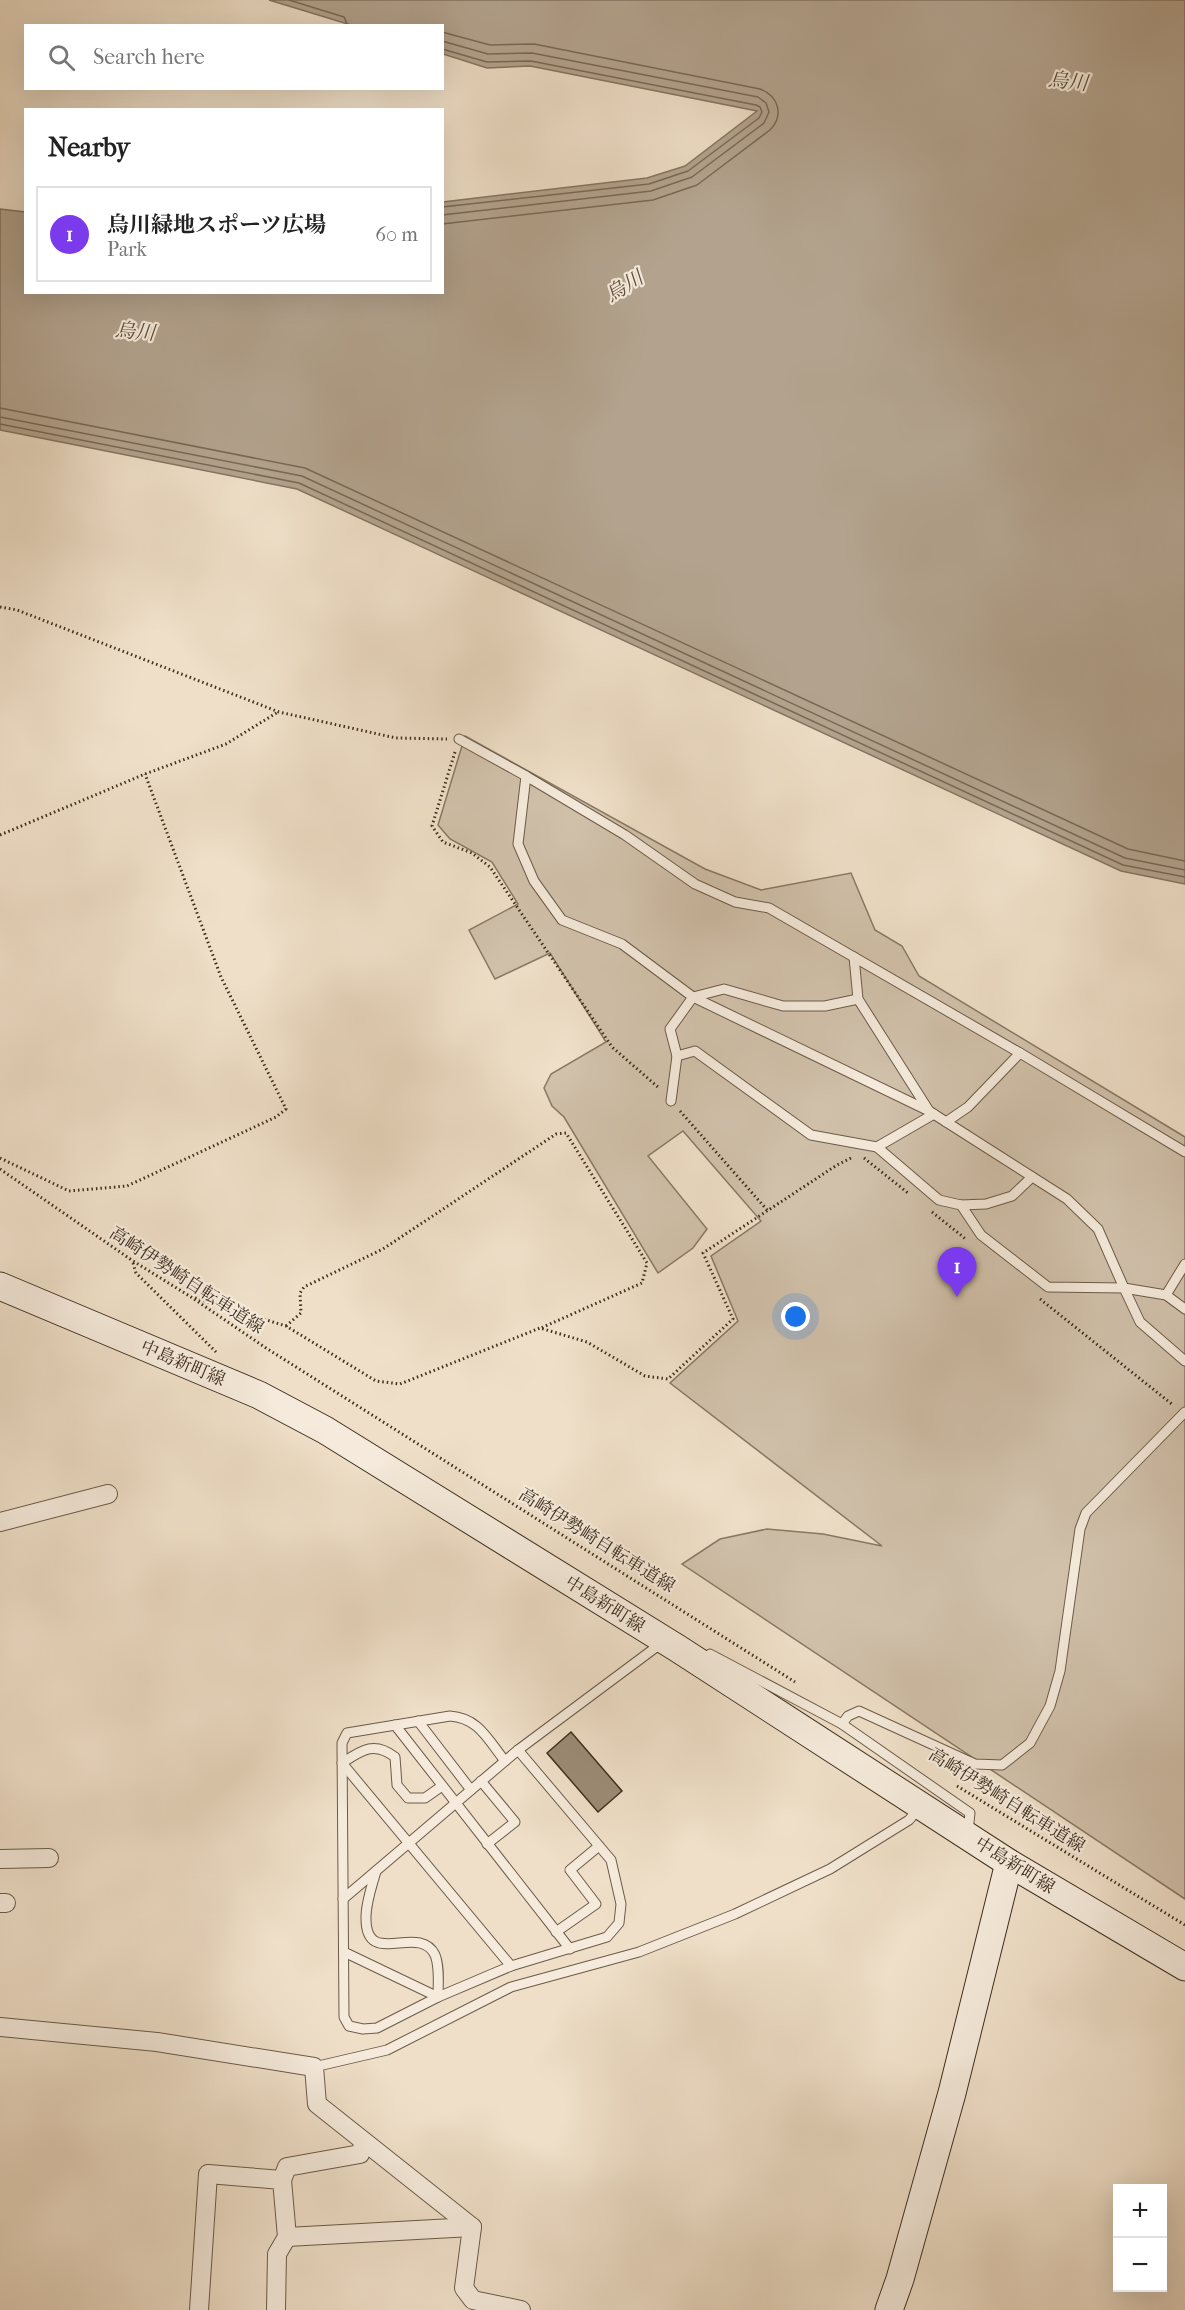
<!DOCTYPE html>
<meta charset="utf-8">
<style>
:root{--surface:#fff;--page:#f6f6f6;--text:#222;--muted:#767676;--line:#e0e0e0;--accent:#7c3aed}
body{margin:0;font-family:"IM FELL French Canon","Noto Serif JP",serif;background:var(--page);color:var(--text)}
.controls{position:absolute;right:18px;bottom:18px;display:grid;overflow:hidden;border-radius:0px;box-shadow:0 6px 24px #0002}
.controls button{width:54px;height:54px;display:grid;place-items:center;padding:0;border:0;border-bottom:2px solid var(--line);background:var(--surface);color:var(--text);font:30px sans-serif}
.you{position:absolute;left:796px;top:1317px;width:21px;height:21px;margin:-15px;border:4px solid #fff;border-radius:50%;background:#1a73e8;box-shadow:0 0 0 9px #1a73e833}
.badge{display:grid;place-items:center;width:39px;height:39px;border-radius:50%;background:var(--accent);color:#fff;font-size:20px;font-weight:700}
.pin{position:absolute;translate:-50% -50px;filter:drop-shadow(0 2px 3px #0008)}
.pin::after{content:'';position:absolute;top:32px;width:21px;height:18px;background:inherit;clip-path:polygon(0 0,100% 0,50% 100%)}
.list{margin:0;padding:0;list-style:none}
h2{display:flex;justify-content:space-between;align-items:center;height:78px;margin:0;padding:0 24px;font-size:26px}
h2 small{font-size:20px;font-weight:400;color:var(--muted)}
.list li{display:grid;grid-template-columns:39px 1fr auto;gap:18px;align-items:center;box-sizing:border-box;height:96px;margin:0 12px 12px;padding:0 12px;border:2px solid var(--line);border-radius:0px}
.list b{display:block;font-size:22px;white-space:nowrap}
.list p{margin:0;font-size:20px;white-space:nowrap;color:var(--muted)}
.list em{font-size:20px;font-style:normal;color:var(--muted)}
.icon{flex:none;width:33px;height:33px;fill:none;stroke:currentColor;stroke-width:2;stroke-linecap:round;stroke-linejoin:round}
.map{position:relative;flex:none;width:1185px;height:2310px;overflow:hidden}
.search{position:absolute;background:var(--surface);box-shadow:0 6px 24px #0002;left:24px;top:24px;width:420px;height:66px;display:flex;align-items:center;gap:15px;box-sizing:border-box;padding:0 21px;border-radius:0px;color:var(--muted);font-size:22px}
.panel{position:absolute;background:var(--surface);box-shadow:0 6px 24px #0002;left:24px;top:108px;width:420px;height:186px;border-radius:0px}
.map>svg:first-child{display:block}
</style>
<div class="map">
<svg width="1185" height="2310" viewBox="0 0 1185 2310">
<rect width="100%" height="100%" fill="#efdfc8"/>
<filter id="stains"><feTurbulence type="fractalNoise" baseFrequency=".00333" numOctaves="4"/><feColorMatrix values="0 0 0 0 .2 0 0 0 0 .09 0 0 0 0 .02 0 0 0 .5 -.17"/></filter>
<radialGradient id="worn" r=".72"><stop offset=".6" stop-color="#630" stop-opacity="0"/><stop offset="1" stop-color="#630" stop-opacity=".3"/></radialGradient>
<polygon fill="#d1c1ab" stroke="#887864" stroke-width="1.5" points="465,736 705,869 761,890 851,873 875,930 902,946 919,976 1185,1137 1185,1899 682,1564 720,1539 767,1529 823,1534 882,1546 670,1383 738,1321 711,1256 761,1221 683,1131 648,1156 707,1229 693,1248 658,1273 564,1117 552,1106 544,1088 551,1074 606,1042 550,953 495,979 469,930 518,904 492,862 450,839 438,825"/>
<polygon fill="#b3a38e" stroke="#857561" stroke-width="1.5" points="269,0 1185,0 1185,884 1121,871 297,489 0,430 0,209 25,212 26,292 442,292 443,202 647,178 685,166 757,111 530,66 487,68 443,54 442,26 351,25"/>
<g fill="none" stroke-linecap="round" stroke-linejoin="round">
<g stroke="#796956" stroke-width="1.5">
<polyline points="289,0 344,17 348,26"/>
<path d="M 442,32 L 490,45 L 534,44 L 760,89 C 779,96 784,116 770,130 L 697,185 L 653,200 L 442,224"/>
<polyline points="442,41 488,54 532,53 758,97 766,103 769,112 764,123 692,177 651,191 442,215"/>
<polyline points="442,49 487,62 531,61 756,105 760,107 762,112 759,118 688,171 649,184 442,207"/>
<polyline points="0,408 305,468 1128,849 1185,861"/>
<polyline points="0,417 302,476 1125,858 1185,870"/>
<polyline points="0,424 299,483 1123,865 1185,877"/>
</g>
</g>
<polygon fill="#9b8b76" stroke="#3f2f1e" stroke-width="1.5" points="571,1732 622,1791 598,1812 547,1753"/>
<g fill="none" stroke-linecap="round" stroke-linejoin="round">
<g stroke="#6b5b48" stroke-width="11">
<g id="lane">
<polyline points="459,739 526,776 625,835 695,884 735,902 769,908 1020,1053 1185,1152"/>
<polyline points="526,776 518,844 534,881 562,920 622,944 693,997 929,1111 1067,1199 1098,1229 1124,1288 1166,1295 1185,1309"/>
<polyline points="854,957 858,999 929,1111"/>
<polyline points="677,1056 695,1051 811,1135 877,1147 934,1114"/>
<polyline points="671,1101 677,1056 670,1029 693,997 724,989 783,1006 825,1006 858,999"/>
<polyline points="946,1122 968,1107 1020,1053"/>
<polyline points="877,1147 939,1200 961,1205 986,1204 1012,1196 1032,1177"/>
<polyline points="961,1205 981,1235 1048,1287 1124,1288 1140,1322 1185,1361"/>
<polyline points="1166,1295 1185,1264"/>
<polyline points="710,1654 842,1724 848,1716 859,1711 975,1764 1002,1765 1030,1743 1050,1706 1060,1671 1080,1529 1086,1513 1185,1412"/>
<polyline points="418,1721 471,1790"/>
<polyline points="842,1724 970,1813 968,1832"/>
<polyline points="395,1725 570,1949"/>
<path d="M 505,1761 C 488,1740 479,1718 450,1716 L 347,1733 L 342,1743 L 344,2017 L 349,2026 L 363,2029 L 377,2028 L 438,1997 L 511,1966 L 607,1937 L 619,1923 L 621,1904 L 611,1860 L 518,1750"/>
<polyline points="481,1781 515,1822 487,1844"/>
<path d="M 442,1786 L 425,1798 L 408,1798 L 397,1785 L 395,1757 C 374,1741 362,1750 342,1763 L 511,1966"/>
<polyline points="343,1899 518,1750 663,1642"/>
<polyline points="556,1932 596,1904 570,1870 599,1846"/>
<path d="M 344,1952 L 438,1997 C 438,1985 440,1967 435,1955 C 419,1922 365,1970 366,1917 C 366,1902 372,1886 376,1871"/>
<polyline points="314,2067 387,2050 511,1987 639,1952 735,1914 830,1869 909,1820 919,1808"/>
</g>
</g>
<g stroke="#6b5b48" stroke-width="20">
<g id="street">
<polyline points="0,1522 108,1494"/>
<polyline points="0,1859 49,1858"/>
<polyline points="0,1903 6,1903"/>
<polyline points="0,2027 157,2042 314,2067 317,2104 472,2227 464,2288 473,2300 521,2310"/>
<polyline points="282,2180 287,2167 360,2154 364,2142"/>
<polyline points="287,2237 472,2227"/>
<polyline points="199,2310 208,2174 282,2180 287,2237 277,2254 276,2310"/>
</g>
</g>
<g stroke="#3f2f1e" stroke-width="29">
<g id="secondary">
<polyline points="0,1286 259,1395 325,1430 677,1648 1009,1863 1185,1967"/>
<polyline points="889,2310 900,2279 952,2093 1009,1863"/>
</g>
</g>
<g stroke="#3f2f1e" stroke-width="3" stroke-dasharray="1.5 3" stroke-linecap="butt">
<polyline points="0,607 17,610 279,712 396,738 447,739"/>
<polyline points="455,752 432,826 443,842 472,853 490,867 612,1047 659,1088"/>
<polyline points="0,835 145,774 226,744 278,712"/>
<polyline points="680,1111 768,1211"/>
<polyline points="0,1158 69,1191 127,1186 276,1117 286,1109 221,977 145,774"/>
<polyline points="864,1158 908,1193"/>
<polyline points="0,1169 133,1261 191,1297 266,1348 795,1682"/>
<polyline points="932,1212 967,1240"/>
<polyline points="133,1263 136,1273 216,1352"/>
<polyline points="195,1298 286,1326 376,1381 400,1384 540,1328 587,1342 645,1376 668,1379 733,1319 703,1253 837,1165 853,1157"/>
<polyline points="1040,1299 1173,1405"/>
<polyline points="286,1326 301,1313 300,1293 304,1287 383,1249 556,1134 566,1133 647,1263 642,1283 541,1328"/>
<polyline points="957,1786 1185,1925"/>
</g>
<use href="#lane" stroke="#f5eadb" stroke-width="9"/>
<use href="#street" stroke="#f5eadb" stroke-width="18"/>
<use href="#secondary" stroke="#f5eadb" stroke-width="27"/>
</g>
<g text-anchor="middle" stroke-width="4.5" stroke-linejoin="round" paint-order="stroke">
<g font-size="18" fill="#3f2f1e" stroke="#f5eadb">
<text transform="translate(187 1280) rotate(33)" y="6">高崎伊勢崎自転車道線</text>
<text transform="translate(183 1363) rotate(23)" y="6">中島新町線</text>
<text transform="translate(597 1540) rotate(32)" y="6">高崎伊勢崎自転車道線</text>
<text transform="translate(605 1604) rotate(32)" y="6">中島新町線</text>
<text transform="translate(1007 1800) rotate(32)" y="6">高崎伊勢崎自転車道線</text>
<text transform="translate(1015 1865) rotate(32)" y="6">中島新町線</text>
</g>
<g font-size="20" font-style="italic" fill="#5c4c3a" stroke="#f5eadb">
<text transform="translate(1068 81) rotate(6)" y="7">烏川</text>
<text transform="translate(624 286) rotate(-32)" y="7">烏川</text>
<text transform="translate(135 331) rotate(5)" y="7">烏川</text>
</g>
</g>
<rect width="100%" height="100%" filter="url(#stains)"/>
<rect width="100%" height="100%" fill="url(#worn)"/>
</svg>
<div class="controls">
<button>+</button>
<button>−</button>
</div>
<div class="you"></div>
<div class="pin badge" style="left:957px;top:1297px">1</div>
<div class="search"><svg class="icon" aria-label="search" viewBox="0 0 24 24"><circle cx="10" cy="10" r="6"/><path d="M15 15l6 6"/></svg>Search here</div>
<section class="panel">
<h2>Nearby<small></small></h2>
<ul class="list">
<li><span class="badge">1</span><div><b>烏川緑地スポーツ広場</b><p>Park</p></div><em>60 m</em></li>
</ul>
</section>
</div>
